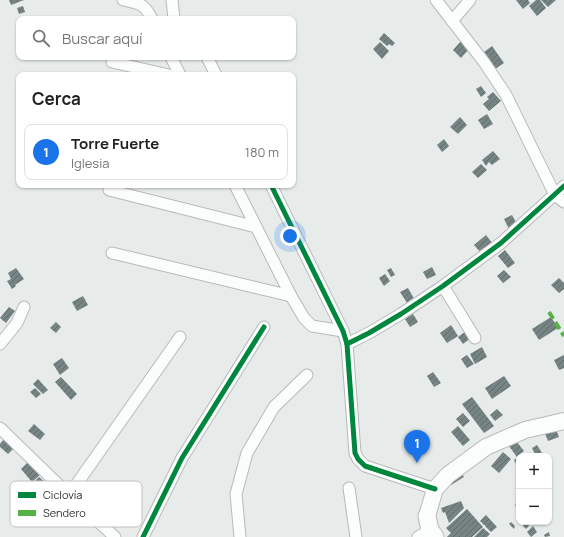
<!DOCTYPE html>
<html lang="es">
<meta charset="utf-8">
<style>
:root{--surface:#fff;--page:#f6f6f6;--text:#222;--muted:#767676;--line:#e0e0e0;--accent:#1a73e8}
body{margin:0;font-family:Manrope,sans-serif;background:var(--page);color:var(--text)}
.controls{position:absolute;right:12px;bottom:12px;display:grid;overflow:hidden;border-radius:8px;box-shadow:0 1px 3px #0004}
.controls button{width:36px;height:36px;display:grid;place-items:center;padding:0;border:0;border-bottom:1px solid var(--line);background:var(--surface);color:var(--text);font:20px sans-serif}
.you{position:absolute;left:290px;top:236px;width:14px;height:14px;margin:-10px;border:3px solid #fff;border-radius:50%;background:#1a73e8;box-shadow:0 0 0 6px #1a73e833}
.badge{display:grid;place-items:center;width:26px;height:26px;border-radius:50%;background:var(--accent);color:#fff;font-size:13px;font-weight:700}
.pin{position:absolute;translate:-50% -33px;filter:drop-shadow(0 1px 2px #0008)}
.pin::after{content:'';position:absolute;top:21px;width:14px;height:12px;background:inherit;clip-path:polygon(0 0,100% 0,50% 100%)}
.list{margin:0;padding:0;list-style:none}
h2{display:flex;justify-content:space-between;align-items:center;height:52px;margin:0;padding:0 16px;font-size:17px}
h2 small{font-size:13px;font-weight:400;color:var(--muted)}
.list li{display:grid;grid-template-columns:26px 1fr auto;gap:12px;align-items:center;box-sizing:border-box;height:56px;margin:0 8px 8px;padding:0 8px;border:1px solid var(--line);border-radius:8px}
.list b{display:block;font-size:15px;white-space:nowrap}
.list p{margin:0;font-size:13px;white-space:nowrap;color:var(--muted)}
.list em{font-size:13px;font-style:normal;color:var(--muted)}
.icon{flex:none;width:22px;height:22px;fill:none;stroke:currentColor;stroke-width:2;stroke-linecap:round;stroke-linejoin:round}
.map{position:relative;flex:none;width:564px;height:537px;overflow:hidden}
.search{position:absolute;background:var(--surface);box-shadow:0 1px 3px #0004;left:16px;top:16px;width:280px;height:44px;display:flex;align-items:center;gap:10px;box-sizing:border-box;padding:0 14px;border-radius:8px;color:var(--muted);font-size:15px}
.panel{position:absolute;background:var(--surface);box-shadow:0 1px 3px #0004;left:16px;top:72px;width:280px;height:116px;border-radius:8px}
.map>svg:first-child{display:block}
</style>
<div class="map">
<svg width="564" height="537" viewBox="0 0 564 537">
<defs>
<pattern id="building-hatch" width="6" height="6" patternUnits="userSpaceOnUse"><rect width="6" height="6" fill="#768583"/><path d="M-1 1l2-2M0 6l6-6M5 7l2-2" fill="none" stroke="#616d6c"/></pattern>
</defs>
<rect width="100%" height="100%" fill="#e7ebea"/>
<g fill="url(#building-hatch)">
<polygon points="9,0 24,0 11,5"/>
<polygon points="516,0 528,0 530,3 523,9"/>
<polygon points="536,0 540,0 546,8 537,16 529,6"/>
<polygon points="541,0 556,0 548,7"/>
<polygon points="23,6 25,12 19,14 17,8"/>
<polygon points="384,33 395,43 392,46 389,44 387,46 379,39"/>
<polygon points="461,41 469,49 461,58 453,50"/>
<polygon points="380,42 389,51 382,59 373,49"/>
<polygon points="492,46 504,63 495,69 484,52"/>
<polygon points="481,86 486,93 481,97 476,89"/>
<polygon points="493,92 501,101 489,111 483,104 489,99 487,97"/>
<polygon points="487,114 493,124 484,129 478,120"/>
<polygon points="460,117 467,125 458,134 450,127"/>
<polygon points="444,139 449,146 442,152 437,145"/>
<polygon points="493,151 500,159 492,165 489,162 486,166 482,160"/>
<polygon points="481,164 487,170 478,178 472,172"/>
<polygon points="512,215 518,226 510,231 504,219"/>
<polygon points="486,235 493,244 481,253 474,245"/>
<polygon points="505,250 515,263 508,268 498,256"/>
<polygon points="432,267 436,275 427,279 423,272"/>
<polygon points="16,268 24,279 15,285 16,286 12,289 7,281 11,279 8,273"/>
<polygon points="391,268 395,275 391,277 387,270"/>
<polygon points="504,270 511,277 503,283 497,276"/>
<polygon points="385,274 390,281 384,286 379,278"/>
<polygon points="559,278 564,283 564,289 559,293 551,285"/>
<polygon points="408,288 416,302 409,306 400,292"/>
<polygon points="83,296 88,305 77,311 72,302"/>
<polygon points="9,307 15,311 6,323 0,318"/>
<polygon points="413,314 418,322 410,327 405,319"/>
<polygon points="551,317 558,328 539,340 532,329"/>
<polygon points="56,322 61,327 56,333 50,328"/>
<polygon points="451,325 458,336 447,343 440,333"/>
<polygon points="466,331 471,338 463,344 458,337"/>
<polygon points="482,347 487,357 475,364 470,354"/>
<polygon points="467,355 474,364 467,368 461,359"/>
<polygon points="564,355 564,368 559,370 554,360"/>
<polygon points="62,358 69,368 60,375 53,364"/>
<polygon points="433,372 441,383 434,387 427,376"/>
<polygon points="504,376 511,386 492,399 485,388"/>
<polygon points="61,377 77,394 71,400 55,382"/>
<polygon points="38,379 48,390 43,394 33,384"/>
<polygon points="35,388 41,394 36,398 30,392"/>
<polygon points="472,397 494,426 484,433 462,404"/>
<polygon points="497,409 503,415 495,421 490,415"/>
<polygon points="463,413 470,421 463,427 456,419"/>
<polygon points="34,424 45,434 40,440 28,431"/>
<polygon points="458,426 470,440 463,446 451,432"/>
<polygon points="555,427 559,437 548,441 544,431"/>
<polygon points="513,437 524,451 517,457 506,442"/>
<polygon points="5,438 15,447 8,454 0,447 0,444"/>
<polygon points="537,445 542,453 536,456 532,448"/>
<polygon points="503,452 511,459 499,473 491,466"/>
<polygon points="519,457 519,469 514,460"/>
<polygon points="29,461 41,474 32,482 21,469"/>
<polygon points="461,472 464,477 451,485 448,481"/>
<polygon points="39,477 46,483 42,488 35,481"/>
<polygon points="461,501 464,508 449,523 445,512 443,513 441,508"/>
<polygon points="519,502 519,511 515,505"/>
<polygon points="467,509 483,527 472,537 447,537 451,533 446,528"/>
<polygon points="486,515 497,527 491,532 485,526 485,525 484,525 480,521"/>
<polygon points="511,522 515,526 514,529 509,524"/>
<polygon points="527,523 529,526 526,529 523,526"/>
<polygon points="533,526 537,532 531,537 527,532"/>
<polygon points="483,528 490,534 487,537 474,537"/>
<polygon points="549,532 550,536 545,537 544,535"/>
</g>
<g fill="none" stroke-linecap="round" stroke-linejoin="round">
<g stroke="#b7bab9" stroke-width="13">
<g id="minor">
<path d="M 123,0 C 140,4 144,3 152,19"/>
<polyline points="172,0 174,19"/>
<polyline points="436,0 484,62 506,95 555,195 564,202"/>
<polyline points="452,21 470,0"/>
<polyline points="171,57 180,75"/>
<polyline points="207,57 216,75"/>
<polyline points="112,62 169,75"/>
<polyline points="235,185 291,296 304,318 312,326 343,331"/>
<polyline points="271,185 343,331 347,344 355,453 358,459 365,466 435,489"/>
<polyline points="109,190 256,227"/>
<polyline points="112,253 291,296"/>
<polyline points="443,286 475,338"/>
<polyline points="0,344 17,323 24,307"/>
<polyline points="347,344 369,333 401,314 443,286 501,243 564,186"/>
<polyline points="0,428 69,495 115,537"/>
<polyline points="349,488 356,537"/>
<polyline points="69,495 180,337"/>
<polyline points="143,537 182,458 264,327"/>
<polyline points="240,537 236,494 247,453 274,407 307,375"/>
<polyline points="418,537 430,530"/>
</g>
</g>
<g stroke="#b7bab9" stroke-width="18">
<polyline id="secondary" points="427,516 435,489 448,475 486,447 525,430 564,421"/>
</g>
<g stroke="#b7bab9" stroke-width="19">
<polyline id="primary" points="427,516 430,530 435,537"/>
</g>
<use href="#minor" stroke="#fbfcfc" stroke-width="11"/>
<use href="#secondary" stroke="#fbfcfc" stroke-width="16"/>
<use href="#primary" stroke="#fbfcfc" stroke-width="17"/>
<polyline stroke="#56b246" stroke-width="4" stroke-dasharray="8 4" stroke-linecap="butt" points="549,312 564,336"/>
<g stroke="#fff" stroke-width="8">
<g id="cycleway">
<polyline points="271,185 343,331 347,344 355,453 358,459 365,466 435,489"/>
<polyline points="347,344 369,333 401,314 443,286 501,243 564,186"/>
<polyline points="143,537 182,458 264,327"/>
</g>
</g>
<use href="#cycleway" stroke="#00873e" stroke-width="5"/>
</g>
<rect x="10" y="481" width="132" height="46" rx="6" fill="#fff" stroke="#c1c1c1" stroke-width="1"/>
<rect x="18" y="492" width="18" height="6" fill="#00873e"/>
<rect x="18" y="510" width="18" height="6" fill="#56b246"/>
<g font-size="11" fill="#2f3131">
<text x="43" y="499">Ciclovía</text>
<text x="43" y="517">Sendero</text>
</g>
</svg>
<div class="controls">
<button>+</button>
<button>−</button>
</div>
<div class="you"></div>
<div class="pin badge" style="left:417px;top:463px">1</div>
<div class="search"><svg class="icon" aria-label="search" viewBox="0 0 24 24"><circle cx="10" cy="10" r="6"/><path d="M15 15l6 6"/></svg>Buscar aquí</div>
<section class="panel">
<h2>Cerca<small></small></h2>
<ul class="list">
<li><span class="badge">1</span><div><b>Torre Fuerte</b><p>Iglesia</p></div><em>180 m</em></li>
</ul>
</section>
</div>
